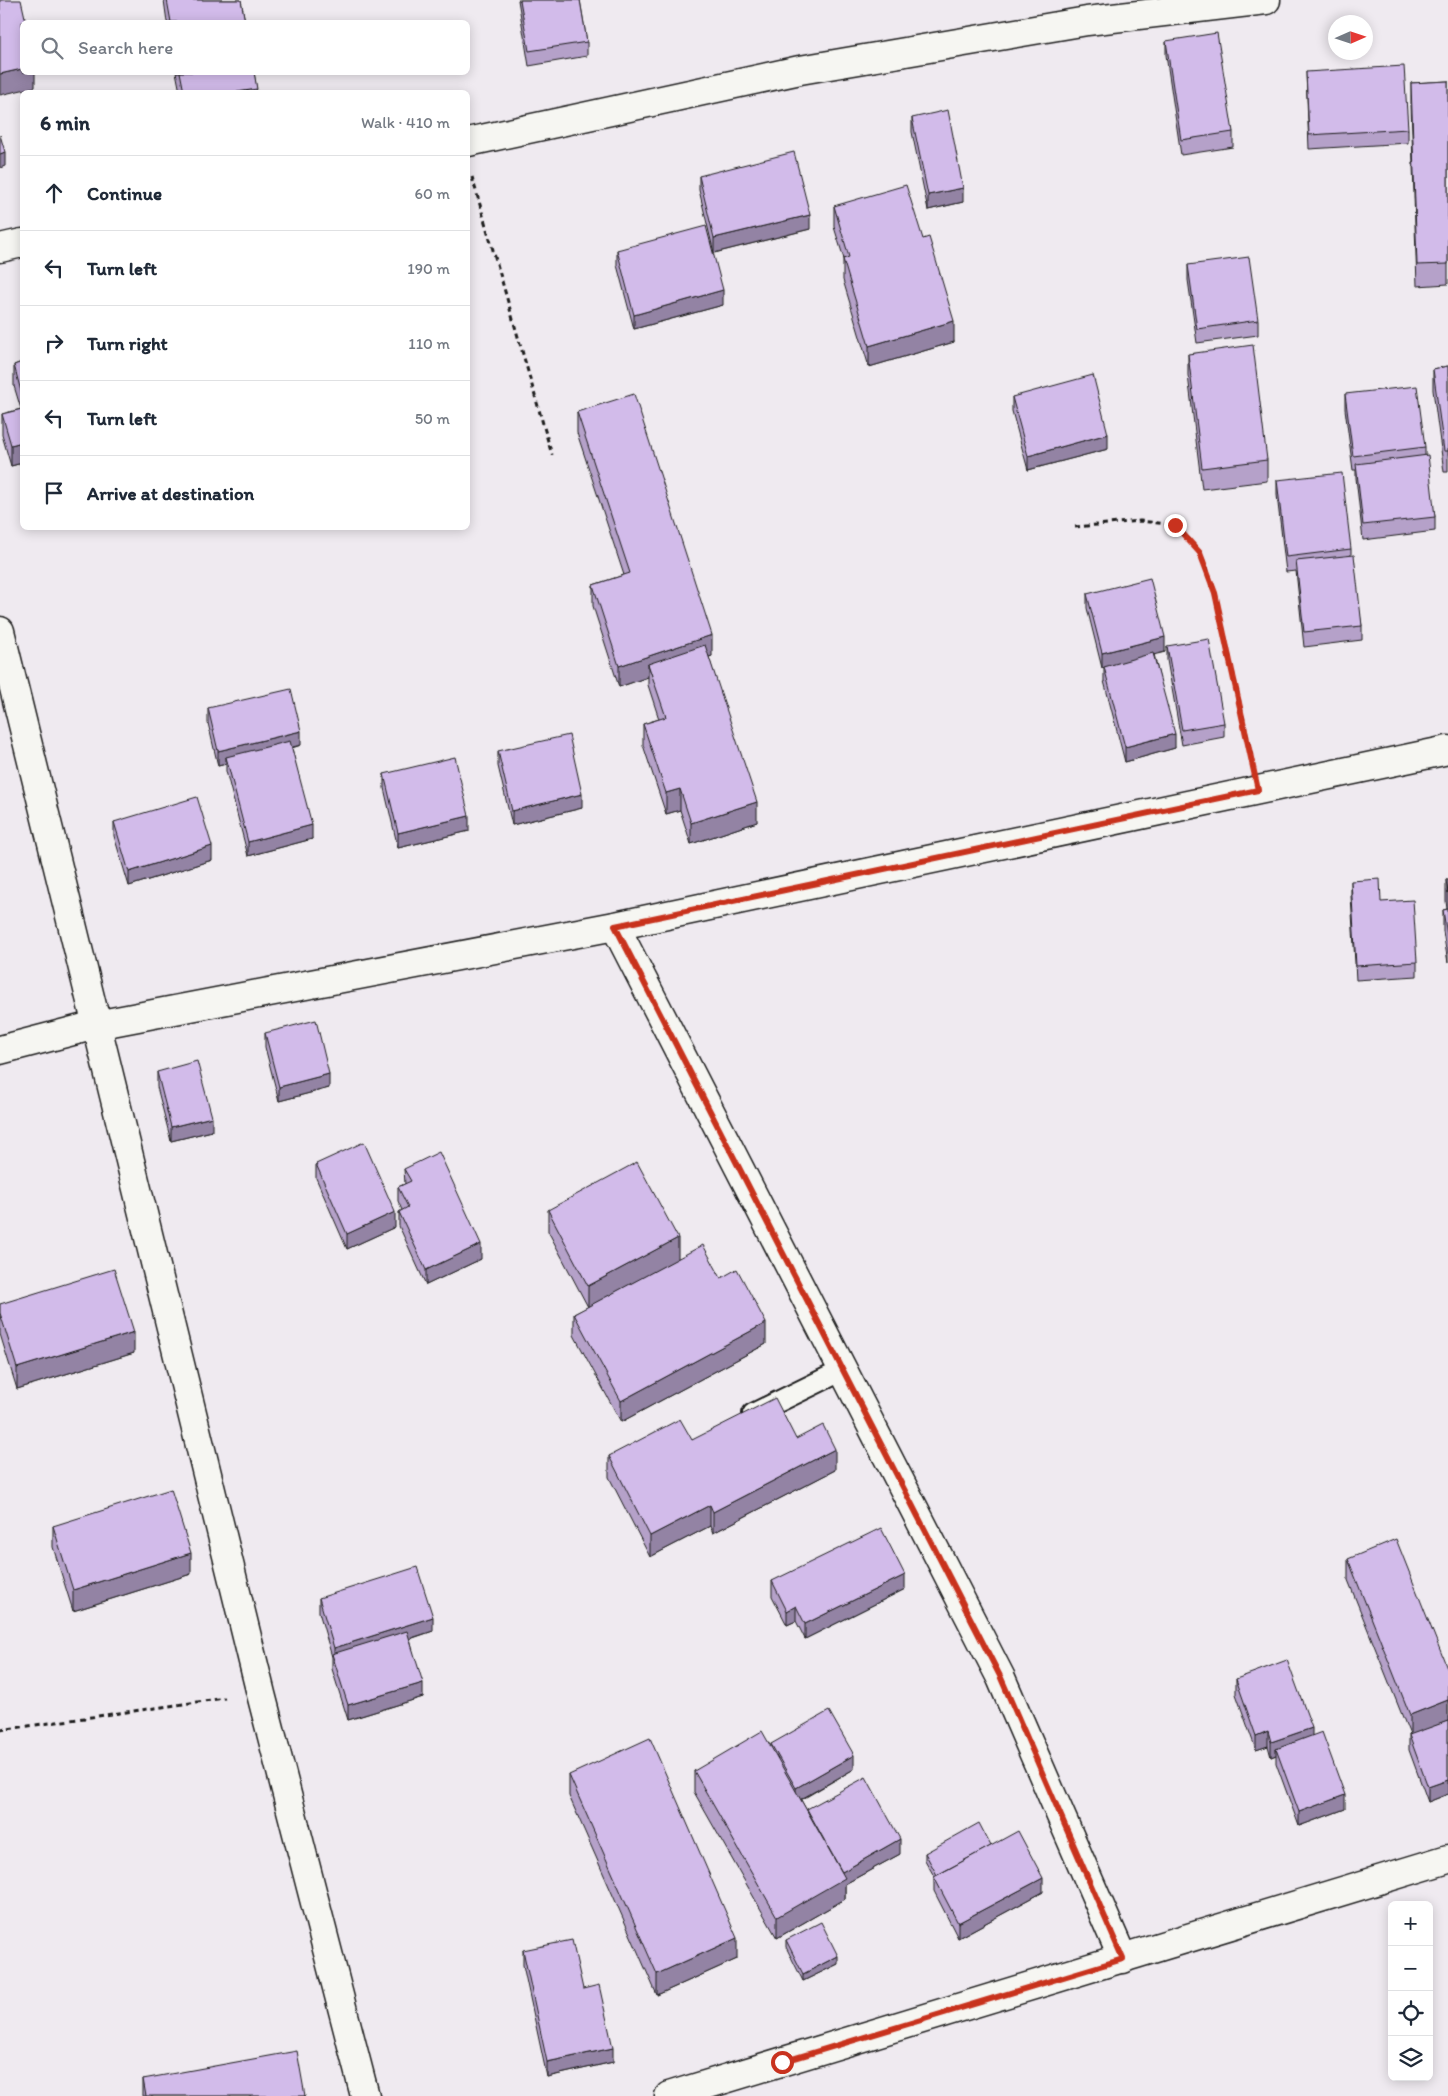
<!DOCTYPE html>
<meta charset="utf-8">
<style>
:root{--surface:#fff;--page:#f2f2f3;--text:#1f2937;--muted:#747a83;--line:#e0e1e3}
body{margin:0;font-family:Itim,sans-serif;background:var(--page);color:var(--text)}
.controls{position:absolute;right:15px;bottom:15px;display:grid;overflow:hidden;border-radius:8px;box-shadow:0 2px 12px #0003}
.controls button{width:45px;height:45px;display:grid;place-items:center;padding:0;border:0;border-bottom:1px solid var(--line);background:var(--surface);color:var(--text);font:25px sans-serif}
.compass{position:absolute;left:1328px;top:15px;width:45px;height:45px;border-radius:50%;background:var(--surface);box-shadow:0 2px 12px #0003;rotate:87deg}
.stop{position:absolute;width:15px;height:15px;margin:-11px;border:4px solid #c8321e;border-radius:50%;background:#fff}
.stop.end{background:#c8321e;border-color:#fff;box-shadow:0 1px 5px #0008}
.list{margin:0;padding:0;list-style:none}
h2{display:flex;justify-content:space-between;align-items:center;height:65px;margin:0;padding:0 20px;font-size:21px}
h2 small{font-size:16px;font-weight:400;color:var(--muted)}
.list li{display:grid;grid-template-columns:32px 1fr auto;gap:15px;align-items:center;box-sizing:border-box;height:75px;padding:0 20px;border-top:1px solid var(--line)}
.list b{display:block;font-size:19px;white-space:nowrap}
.list em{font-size:16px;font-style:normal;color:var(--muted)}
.icon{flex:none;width:28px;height:28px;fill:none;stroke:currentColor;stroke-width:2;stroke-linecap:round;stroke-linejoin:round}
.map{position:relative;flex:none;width:1448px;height:2096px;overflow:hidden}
.search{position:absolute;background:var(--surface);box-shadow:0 2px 12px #0003;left:20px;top:20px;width:450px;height:55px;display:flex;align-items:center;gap:12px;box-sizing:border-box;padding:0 18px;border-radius:8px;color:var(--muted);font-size:19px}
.panel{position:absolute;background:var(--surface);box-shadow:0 2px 12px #0003;left:20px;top:90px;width:450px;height:440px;border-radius:8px}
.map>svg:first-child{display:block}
</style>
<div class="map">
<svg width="1448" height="2096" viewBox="0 0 1448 2096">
<rect width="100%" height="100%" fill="#efeaf0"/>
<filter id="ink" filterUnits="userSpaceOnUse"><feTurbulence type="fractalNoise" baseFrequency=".02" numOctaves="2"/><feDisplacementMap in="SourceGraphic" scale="10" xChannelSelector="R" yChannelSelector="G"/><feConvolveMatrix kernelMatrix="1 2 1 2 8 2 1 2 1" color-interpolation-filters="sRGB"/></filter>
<g filter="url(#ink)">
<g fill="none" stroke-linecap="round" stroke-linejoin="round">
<g stroke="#1c1c1c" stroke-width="24">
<polyline id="service" points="753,1414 843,1370"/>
</g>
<g stroke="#1c1c1c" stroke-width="31">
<g id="minor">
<polyline points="468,142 800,70 1087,21 1266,0"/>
<polyline points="0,248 22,243"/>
<polyline points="0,631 261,1694 365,2096"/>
<polyline points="615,926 1001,1678 1123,1959"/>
<polyline points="0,1050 96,1025 615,926 1448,750"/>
<polyline points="669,2096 1448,1859"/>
</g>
</g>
<g stroke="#1c1c1c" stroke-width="3" stroke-dasharray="5 4" stroke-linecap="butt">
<polyline points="472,177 552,455"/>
<polyline points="1075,527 1140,521 1175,525 1200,553 1215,593 1251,755"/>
<polyline points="0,1730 225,1698"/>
</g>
<use href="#service" stroke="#f6f6f2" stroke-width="20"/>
<use href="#minor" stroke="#f6f6f2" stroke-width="28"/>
</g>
<g fill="#b5a1c9" stroke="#1c1c1c">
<polygon points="164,0 241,0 245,22 167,22"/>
<polygon points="518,0 580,0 587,42 587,56 529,66"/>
<polygon points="1166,41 1233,132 1233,147 1181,155 1166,55"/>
<polygon points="176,72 254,72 257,92 180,92"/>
<polygon points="1306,72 1408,129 1408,143 1309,149"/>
<polygon points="1448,81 1448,284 1417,286 1411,104 1411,83"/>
<polygon points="912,118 963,202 928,210 912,132"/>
<polygon points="699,176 810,229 714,253 699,190"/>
<polygon points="834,206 923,239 954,342 869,367 843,280 843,259 844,259 834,227"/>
<polygon points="617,250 723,305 634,329 617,265"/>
<polygon points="1188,265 1258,320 1258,335 1197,343 1188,280"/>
<polygon points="1188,354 1267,460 1267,481 1202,489 1188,375"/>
<polygon points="22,362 22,463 11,466 2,435 2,414 21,409 14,386 14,365"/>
<polygon points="1448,366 1448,472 1444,472 1433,390 1433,369"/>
<polygon points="1345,394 1425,447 1425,456 1435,517 1435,531 1363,540 1356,478 1356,470 1353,470 1345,409"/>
<polygon points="1012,397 1108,449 1028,470 1012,411"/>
<polygon points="577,412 712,656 709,657 757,822 691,844 680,810 666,814 643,745 643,724 659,719 648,685 648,677 619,687 593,606 593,585 624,575 577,433"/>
<polygon points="1277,480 1351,549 1351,555 1362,626 1362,640 1304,647 1296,571 1286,572 1277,495"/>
<polygon points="1087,594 1165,652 1154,654 1175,748 1125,762 1104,681 1104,667 1102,668 1087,608"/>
<polygon points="1167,646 1224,723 1224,737 1182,745 1167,660"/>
<polygon points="208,708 301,745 292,748 312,839 248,856 226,771 226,764 218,766 208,723"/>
<polygon points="498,751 582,808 512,825 498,766"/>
<polygon points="384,774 469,831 398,848 384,788"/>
<polygon points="114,822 212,860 129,886 114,836"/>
<polygon points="1446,880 1448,880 1448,963 1443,931 1443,910 1447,909 1446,901"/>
<polygon points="1351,881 1381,902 1417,962 1417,976 1356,980 1351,896"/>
<polygon points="265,1033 329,1088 279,1101 265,1047"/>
<polygon points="157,1072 212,1131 171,1141 157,1087"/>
<polygon points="316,1164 395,1227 347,1249 316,1178"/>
<polygon points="404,1169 481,1259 426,1285 399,1226 399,1212 402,1210 398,1201 398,1187 405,1184"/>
<polygon points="548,1210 678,1258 721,1278 766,1344 621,1422 574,1335 574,1314 588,1307 548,1231"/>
<polygon points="0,1304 134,1353 17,1389 0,1334"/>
<polygon points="796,1439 835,1470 713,1533 710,1526 650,1557 609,1477 609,1456 692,1440"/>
<polygon points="53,1526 191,1574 73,1611 53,1547"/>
<polygon points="1348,1559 1448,1670 1448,1794 1428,1802 1409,1750 1409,1735 1410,1735 1348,1580"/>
<polygon points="772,1581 905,1589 805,1639 796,1621 787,1625 772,1596"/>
<polygon points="319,1598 433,1631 410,1639 423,1697 348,1720 332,1669 332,1657 319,1612"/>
<polygon points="1236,1679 1312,1735 1345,1809 1299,1826 1276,1763 1276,1755 1271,1757 1268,1746 1256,1750 1236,1694"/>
<polygon points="771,1744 854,1769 801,1800 807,1811 807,1809 900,1854 845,1884 845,1899 777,1938 694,1792 694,1771 771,1748"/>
<polygon points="569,1775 737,1959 657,1995 569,1796"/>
<polygon points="991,1846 1043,1892 958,1938 934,1891 934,1876 925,1860 925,1853"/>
<polygon points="786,1940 838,1964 803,1981 786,1947"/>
<polygon points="523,1950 583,1989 613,2062 547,2077 523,1965"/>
<polygon points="143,2079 305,2096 143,2096"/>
</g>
<g fill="#9383a4" stroke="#1c1c1c">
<polygon points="22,69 22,72 35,72 35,87 0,95 0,74"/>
<polygon points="5,152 5,166 0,168 0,154"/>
<polygon points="963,188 963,202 928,210 928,195"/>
<polygon points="810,215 810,229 714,253 714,238"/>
<polygon points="723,290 723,305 634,329 634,315"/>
<polygon points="954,321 954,342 869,367 869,346"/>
<polygon points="1108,434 1108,449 1028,470 1028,456"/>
<polygon points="22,442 22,463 11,466 11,445"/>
<polygon points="712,635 712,656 652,676 648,664 648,677 619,687 619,666"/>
<polygon points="1165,637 1165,652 1102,668 1102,653"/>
<polygon points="301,731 301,745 228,763 226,757 226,764 218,766 218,751"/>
<polygon points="1175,734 1175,748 1125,762 1125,747"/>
<polygon points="680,789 680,810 666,814 666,793"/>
<polygon points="582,794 582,808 512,825 512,811"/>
<polygon points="757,802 757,822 691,844 691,823"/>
<polygon points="469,816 469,831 398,848 398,833"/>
<polygon points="312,825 312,839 248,856 248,842"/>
<polygon points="212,846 212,860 129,886 129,872"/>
<polygon points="329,1074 329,1088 279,1101 279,1087"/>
<polygon points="212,1117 212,1131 171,1141 171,1127"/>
<polygon points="395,1212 395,1227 347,1249 347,1234"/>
<polygon points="678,1238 678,1259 588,1307 588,1286"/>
<polygon points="481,1244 481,1259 426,1285 426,1270"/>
<polygon points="766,1323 766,1344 621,1422 621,1401"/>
<polygon points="134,1332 134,1353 17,1389 17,1368"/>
<polygon points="835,1449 835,1470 713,1533 713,1512"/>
<polygon points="710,1505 710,1526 650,1557 650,1536"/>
<polygon points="191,1553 191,1574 73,1611 73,1590"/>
<polygon points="905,1575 905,1589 805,1639 805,1624"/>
<polygon points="796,1606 796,1621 787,1625 787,1611"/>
<polygon points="433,1617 433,1631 335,1663 334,1660 334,1648"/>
<polygon points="423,1683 423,1697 348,1720 348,1705"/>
<polygon points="1448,1700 1448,1721 1410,1736 1410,1715"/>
<polygon points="1312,1728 1312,1742 1276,1749 1276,1755 1271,1757 1271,1742"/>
<polygon points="1268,1731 1268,1746 1256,1750 1256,1736"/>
<polygon points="854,1755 854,1769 796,1802 796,1788"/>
<polygon points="1448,1780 1448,1794 1428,1802 1428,1787"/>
<polygon points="1345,1795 1345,1809 1299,1826 1299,1812"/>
<polygon points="900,1839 900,1854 845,1884 845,1899 777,1938 777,1917 842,1872"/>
<polygon points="1043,1878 1043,1892 958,1938 958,1923"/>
<polygon points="737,1938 737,1959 657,1995 657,1974"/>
<polygon points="838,1956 838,1964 803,1981 803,1974"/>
<polygon points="613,2048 613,2062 547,2077 547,2062"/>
</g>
<g fill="#d2bbea" stroke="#1c1c1c">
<polygon points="0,0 21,0 26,22 22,22 22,69 0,74"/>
<polygon points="167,0 241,0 245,22 171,22"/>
<polygon points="520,0 580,0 587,42 529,51"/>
<polygon points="1217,33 1233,132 1181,140 1166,41"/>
<polygon points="1404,66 1408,129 1309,135 1306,72"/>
<polygon points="180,72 254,72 257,89 237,92 184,92"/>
<polygon points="1448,81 1448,264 1417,265 1411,83"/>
<polygon points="948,110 963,188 928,195 912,118"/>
<polygon points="0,135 5,152 0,154"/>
<polygon points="794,152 810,215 714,238 699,176"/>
<polygon points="906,185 923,239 929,237 954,321 869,346 843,259 849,257 834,206"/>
<polygon points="706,226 723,290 634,315 617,250"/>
<polygon points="1249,257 1258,320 1197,329 1188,265"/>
<polygon points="1253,345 1267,460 1202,468 1188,354"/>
<polygon points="22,362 22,395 14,365"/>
<polygon points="1448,366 1448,451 1444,451 1433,369"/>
<polygon points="1093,375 1108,434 1028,456 1012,397"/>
<polygon points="1417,386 1425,447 1353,456 1345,394"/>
<polygon points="634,394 712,635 619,666 593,585 630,573 577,412"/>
<polygon points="22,409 22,442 11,445 2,414"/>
<polygon points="1428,455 1435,517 1363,525 1356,464"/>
<polygon points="1342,473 1351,549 1286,557 1277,480"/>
<polygon points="1354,555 1362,626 1304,632 1296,561"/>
<polygon points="1150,578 1165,637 1102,653 1087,594"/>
<polygon points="1209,639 1224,723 1182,730 1167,646"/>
<polygon points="705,645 757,802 691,823 680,789 666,793 643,724 666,717 648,664"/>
<polygon points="1153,653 1175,734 1125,747 1104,667"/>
<polygon points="291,689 301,731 218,751 208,708"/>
<polygon points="569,735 582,794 512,811 498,751"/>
<polygon points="290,741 312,825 248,842 226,757"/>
<polygon points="455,757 469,816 398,833 384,774"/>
<polygon points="197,797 212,846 129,872 114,822"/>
<polygon points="1380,879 1381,902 1413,900 1417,962 1356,966 1351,881"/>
<polygon points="1446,880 1448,880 1448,893"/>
<polygon points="1448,909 1448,942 1443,910"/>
<polygon points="316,1020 329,1074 279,1087 265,1033"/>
<polygon points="197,1061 212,1117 171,1127 157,1072"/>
<polygon points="364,1142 395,1212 347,1234 316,1164"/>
<polygon points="439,1152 481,1244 426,1270 399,1212 408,1207 398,1187 411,1181 404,1169"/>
<polygon points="637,1162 678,1238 588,1286 548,1210"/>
<polygon points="703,1245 721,1278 737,1269 766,1323 621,1401 574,1314"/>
<polygon points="114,1269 134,1332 17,1368 0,1313 0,1304"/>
<polygon points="775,1398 796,1439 823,1425 835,1449 713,1512 710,1505 650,1536 609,1456 680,1419 692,1440"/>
<polygon points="171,1489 191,1553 73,1590 53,1526"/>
<polygon points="881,1528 905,1575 805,1624 796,1606 787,1611 772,1581"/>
<polygon points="1396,1539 1448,1670 1448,1700 1410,1715 1348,1559"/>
<polygon points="417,1567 433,1617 334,1648 319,1598"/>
<polygon points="407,1631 423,1683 348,1705 332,1654"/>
<polygon points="1287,1660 1312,1728 1271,1742 1268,1731 1256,1736 1236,1679"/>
<polygon points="829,1711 854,1755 796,1788 771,1744"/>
<polygon points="1448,1721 1448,1780 1428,1787 1409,1735"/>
<polygon points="762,1731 845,1878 777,1917 694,1771"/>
<polygon points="1322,1732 1345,1795 1299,1812 1276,1749"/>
<polygon points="650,1738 737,1938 657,1974 569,1775"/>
<polygon points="866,1777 900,1839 842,1872 807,1809"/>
<polygon points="979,1823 991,1846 937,1875 925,1853"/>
<polygon points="1018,1831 1043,1878 958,1923 934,1877"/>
<polygon points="821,1922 838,1956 803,1974 786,1940"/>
<polygon points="572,1940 583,1989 599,1985 613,2048 547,2062 523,1950"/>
<polygon points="297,2051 305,2096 146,2096 143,2079"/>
</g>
</g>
<g fill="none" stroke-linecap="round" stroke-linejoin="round" filter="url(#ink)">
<polyline stroke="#c8321e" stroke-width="6" points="782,2062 1123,1959 1001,1678 615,926 1258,790 1215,593 1200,553 1175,525"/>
</g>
</svg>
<div class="controls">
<button>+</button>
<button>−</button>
<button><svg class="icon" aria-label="locate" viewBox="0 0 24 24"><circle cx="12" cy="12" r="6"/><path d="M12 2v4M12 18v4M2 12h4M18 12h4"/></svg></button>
<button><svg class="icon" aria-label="layers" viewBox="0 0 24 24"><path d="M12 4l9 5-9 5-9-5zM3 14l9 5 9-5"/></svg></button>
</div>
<svg class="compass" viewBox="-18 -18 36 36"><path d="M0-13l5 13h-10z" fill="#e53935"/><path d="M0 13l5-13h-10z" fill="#747a83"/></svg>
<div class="stop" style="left:782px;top:2062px"></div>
<div class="stop end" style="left:1175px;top:525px"></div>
<div class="search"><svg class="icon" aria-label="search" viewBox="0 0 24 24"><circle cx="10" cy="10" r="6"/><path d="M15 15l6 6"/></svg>Search here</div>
<section class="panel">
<h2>6 min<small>Walk · 410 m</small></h2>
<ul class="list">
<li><svg class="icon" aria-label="ahead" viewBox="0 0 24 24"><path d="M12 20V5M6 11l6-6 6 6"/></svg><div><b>Continue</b></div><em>60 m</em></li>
<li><svg class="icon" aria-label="left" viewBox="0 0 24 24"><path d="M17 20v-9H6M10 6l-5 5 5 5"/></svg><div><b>Turn left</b></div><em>190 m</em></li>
<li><svg class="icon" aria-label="right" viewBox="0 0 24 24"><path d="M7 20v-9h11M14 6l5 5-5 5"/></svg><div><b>Turn right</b></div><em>110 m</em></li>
<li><svg class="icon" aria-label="left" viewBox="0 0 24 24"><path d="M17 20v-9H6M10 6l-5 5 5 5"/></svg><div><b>Turn left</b></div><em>50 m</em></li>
<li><svg class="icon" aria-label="arrive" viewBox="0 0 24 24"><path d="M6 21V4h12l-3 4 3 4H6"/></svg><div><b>Arrive at destination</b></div></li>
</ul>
</section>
</div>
